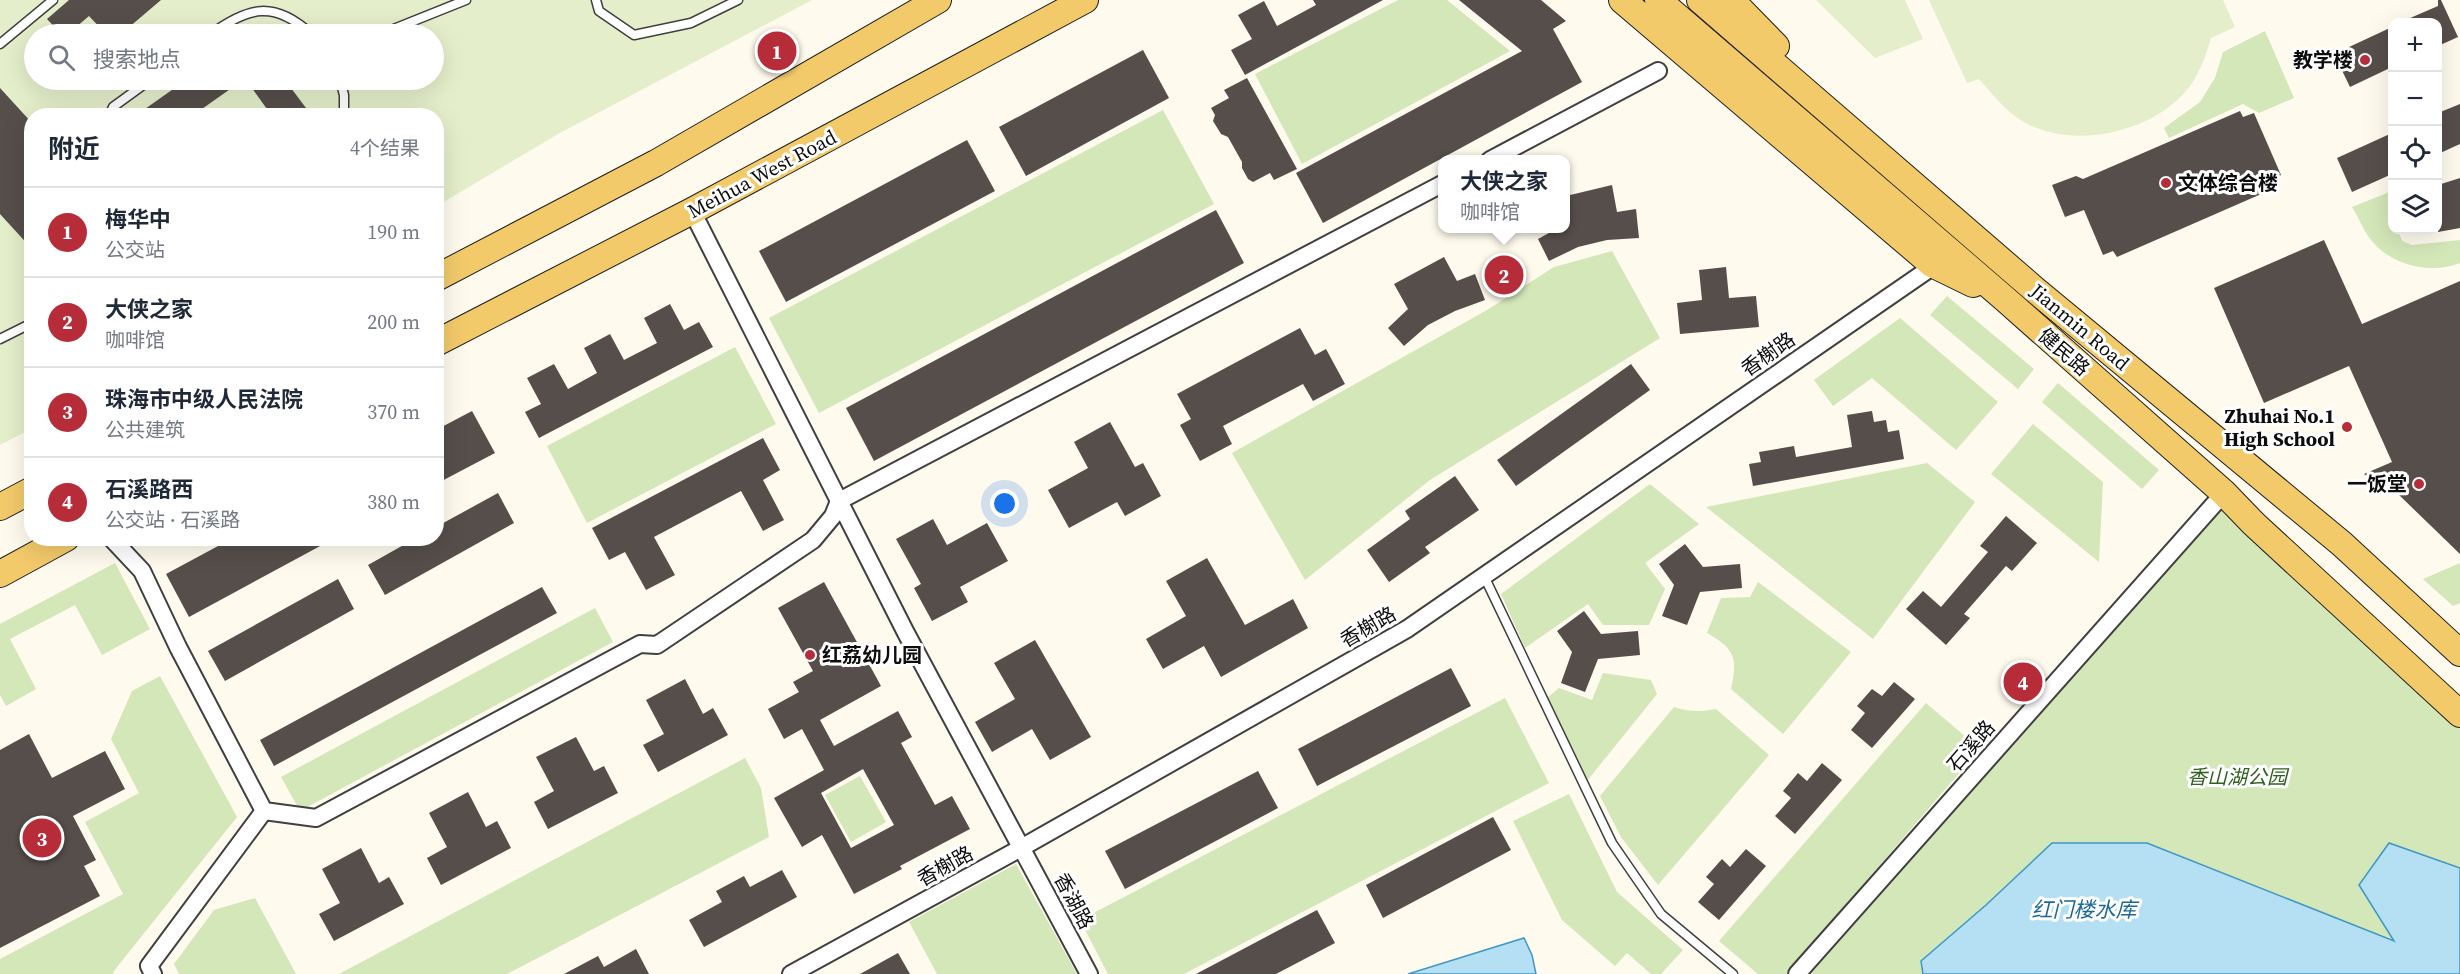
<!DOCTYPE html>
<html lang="zh">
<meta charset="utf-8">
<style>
:root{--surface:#fff;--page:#f6f6f7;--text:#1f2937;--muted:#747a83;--line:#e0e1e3;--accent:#b62c39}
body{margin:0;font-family:"Source Serif 4","Noto Sans SC",serif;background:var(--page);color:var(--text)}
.controls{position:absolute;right:18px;top:18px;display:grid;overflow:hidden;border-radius:12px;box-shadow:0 6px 24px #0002}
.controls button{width:54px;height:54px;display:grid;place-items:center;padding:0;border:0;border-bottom:2px solid var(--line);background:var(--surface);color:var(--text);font:30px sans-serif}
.you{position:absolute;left:1005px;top:504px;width:21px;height:21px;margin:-15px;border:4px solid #fff;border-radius:50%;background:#1a73e8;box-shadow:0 0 0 9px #1a73e833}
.badge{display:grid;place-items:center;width:39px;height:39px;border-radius:50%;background:var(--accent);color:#fff;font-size:20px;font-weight:700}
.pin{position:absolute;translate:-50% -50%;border:3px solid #fff;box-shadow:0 2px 6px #0006}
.popup{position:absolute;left:1438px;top:155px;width:132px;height:78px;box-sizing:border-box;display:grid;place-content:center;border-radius:12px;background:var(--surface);filter:drop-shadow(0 2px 4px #0005);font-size:20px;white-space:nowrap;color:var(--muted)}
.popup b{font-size:22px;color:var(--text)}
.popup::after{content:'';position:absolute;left:50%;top:100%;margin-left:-12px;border:12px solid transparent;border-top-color:var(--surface)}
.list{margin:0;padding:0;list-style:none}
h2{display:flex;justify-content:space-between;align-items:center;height:78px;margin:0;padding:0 24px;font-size:26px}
h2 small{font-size:20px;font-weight:400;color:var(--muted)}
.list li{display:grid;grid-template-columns:39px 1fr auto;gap:18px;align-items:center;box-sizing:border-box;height:90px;padding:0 24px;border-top:2px solid var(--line)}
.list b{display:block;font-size:22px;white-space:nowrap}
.list p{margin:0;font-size:20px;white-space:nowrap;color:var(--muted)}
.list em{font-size:20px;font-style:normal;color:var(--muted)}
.icon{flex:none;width:33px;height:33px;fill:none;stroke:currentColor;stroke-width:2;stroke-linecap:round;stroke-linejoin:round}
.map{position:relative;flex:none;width:2460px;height:974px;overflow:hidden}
.search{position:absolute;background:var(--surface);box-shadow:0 6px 24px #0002;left:24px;top:24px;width:420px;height:66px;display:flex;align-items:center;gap:15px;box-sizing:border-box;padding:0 21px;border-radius:33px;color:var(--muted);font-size:22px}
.panel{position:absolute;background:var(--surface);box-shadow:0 6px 24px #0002;left:24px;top:108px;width:420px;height:438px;border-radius:24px}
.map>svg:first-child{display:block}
</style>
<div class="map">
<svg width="2460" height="974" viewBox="0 0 2460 974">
<rect width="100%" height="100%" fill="#fefaed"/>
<g fill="#d3e7b9">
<polygon points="1398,0 1447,0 1510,51 1302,164 1255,74"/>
<polygon points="2265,31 2294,98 2259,113 2243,104 2169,138 2164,128 2200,102 2215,78 2223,52"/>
<polygon points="1163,110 1214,204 819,413 769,318"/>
<path d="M 2392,191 L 2392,230 L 2398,230 L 2402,241 L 2412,245 L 2460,240 L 2460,263 C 2429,275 2388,265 2368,236 C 2362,227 2358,216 2352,207 Z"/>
<polygon points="1612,251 1660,338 1430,480 1305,580 1232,453 1487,310 1554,267"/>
<polygon points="1947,296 2034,369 2018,389 1930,315"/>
<polygon points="1900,318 1998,402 1956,450 1872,378 1833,406 1814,380"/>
<polygon points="735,347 776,424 587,523 547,446"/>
<polygon points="2058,383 2159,470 2142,489 2042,402"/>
<polygon points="2033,424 2103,482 2099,562 1991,474"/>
<polygon points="1927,463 1975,502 1873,639 1706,507"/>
<polygon points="1650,484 1699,524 1645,563 1665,589 1649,625 1603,625 1588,604 1525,648 1501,594"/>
<polygon points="2224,493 2460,714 2460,974 1798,974"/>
<polygon points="115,563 150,629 102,655 75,605 10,639 36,689 6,706 0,695 0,624"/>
<polygon points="2460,563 2460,603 2453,606 2423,579"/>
<path d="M 1758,582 L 1851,652 L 1783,734 L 1731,689 C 1738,658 1735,649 1707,633 L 1721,598 L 1750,597 Z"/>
<polygon points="595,608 613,642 300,811 281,777"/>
<polygon points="1603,673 1651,680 1657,694 1587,781 1547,698 1559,688 1592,700"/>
<polygon points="160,676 237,817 113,972 114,974 0,974 0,959 123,894 85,822 139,793 111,739 132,691"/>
<polygon points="1505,698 1549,783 1184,974 1108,974 1080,920"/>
<polygon points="1926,703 1980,749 1786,974 1758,974 1719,941"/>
<path d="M 1674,707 C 1689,712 1700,712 1716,709 L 1769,755 L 1658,885 L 1621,837 L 1600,796 Z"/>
<polygon points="745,758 761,788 769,837 507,974 339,974"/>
<polygon points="860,776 886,822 851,842 825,795"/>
<polygon points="1569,794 1617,892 1683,950 1661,974 1651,974 1627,953 1615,966 1562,920 1513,821"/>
<polygon points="1016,864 1077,974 937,974 909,922"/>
<polygon points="255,898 296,974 179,974 174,964 214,910"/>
</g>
<g fill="#e4eeca" fill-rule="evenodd">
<path d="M 0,0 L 812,0 L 558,134 L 437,206 L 436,116 L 32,116 L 31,429 L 0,445 ZM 34,34 L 434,34 L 434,80 L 34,80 Z"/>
<polygon points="1816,0 1905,0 1923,39 1875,58"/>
<path d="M 1929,0 L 2223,0 L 2235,27 L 2211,38 C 2205,58 2199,76 2185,92 C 2151,131 2082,147 2034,127 C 2011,118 1995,97 1979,79 L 1967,83 Z"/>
</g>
<g fill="#b5dff3" stroke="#3f97c7" stroke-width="1.5">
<polygon points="2052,843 2147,843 2394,941 2359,885 2389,843 2460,868 2460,974 1923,974 1921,961 1986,905"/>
<polygon points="1524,938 1532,955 1536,974 1408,974"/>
</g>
<g fill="#554e4a" fill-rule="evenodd">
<polygon points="69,0 161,0 121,34 106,34 89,16 68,34 61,34 47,19"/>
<polygon points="1313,0 1383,0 1245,75 1231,50 1252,39 1238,15 1264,1 1277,26 1316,5"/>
<polygon points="1459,0 1541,0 1566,21 1553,29 1582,82 1323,223 1296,173 1522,51"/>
<polygon points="2438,0 2441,0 2458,37 2438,46 2438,22 2401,22 2438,6"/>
<polygon points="2392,27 2392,67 2350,87 2334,54"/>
<polygon points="1143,50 1169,98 1026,176 999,127"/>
<polygon points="1247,78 1297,169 1274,180 1270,173 1253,182 1248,179 1242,168 1242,162 1228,137 1221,134 1213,121 1215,115 1211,108 1229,98 1224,90"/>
<polygon points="186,80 243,80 192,116 135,116"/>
<polygon points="246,80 285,80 312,116 272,116"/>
<polygon points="0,88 32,123 32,249 0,214"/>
<polygon points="2460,104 2460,144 2438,154 2438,113"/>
<polygon points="2240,111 2243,117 2254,113 2281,175 2272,180 2275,188 2117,257 2113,251 2103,255 2084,210 2065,217 2052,185 2076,176 2083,179"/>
<polygon points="2392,133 2392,174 2352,192 2337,158"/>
<polygon points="967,140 995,191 786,302 759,251"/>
<polygon points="2460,178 2460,228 2438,232 2438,185"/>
<polygon points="1612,185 1617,212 1636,209 1639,238 1607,240 1578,247 1549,261 1538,239 1558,228 1566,228 1566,196"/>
<polygon points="1216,210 1244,263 874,461 846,408"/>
<polygon points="2324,240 2362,324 2460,281 2460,554 2397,493 2392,494 2364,474 2392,462 2349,366 2264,403 2214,288"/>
<polygon points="1444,257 1457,281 1475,274 1485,300 1455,311 1428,325 1404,346 1388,328 1408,309 1394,284"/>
<polygon points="1726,267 1729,298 1756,296 1759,327 1680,334 1677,303 1702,300 1699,270"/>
<polygon points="670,304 684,330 699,322 713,347 539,438 525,412 541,404 527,378 554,364 568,389 597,373 584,348 610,334 624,360 657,343 644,318"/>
<polygon points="1300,328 1315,355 1326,349 1345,384 1313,401 1303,384 1223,426 1232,444 1200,461 1180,425 1191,419 1177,394"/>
<polygon points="1631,364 1650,390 1516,486 1497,460"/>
<polygon points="472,411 495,453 436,484 436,430"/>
<polygon points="1872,411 1874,422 1886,420 1888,432 1899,430 1904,459 1753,486 1749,464 1761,462 1759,452 1794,446 1796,457 1852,447 1847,415"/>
<polygon points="1110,422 1135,467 1143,463 1161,496 1125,516 1117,502 1069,528 1048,490 1088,468 1074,442"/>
<polygon points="763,438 780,470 763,480 784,520 763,531 741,491 654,537 675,575 646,590 625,552 609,560 592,528"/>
<polygon points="1455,476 1479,510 1425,547 1430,553 1389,582 1367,550 1410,519 1405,511"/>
<polygon points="498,493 514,523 385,595 368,565 416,538 436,538 436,527"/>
<polygon points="2006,516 2037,543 2012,571 2006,566 1964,614 1970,618 1946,645 1906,609 1923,591 1941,607 1988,552 1980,546"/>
<polygon points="933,519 947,545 987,523 1008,561 960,587 968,602 932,621 914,588 921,584 896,539"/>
<polygon points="233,538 335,538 189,617 166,574"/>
<polygon points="1685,544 1703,567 1740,564 1742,588 1700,592 1687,625 1662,616 1674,585 1659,564"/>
<polygon points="1207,558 1245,625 1293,599 1308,628 1221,677 1204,646 1163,669 1146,639 1186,616 1166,581"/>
<polygon points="338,579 354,609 225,681 208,651"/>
<path d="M 824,582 L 881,686 L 820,720 L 834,746 L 898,711 L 912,737 L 901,743 L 935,805 L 952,796 L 970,829 L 900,866 L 902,869 L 854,894 L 822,835 L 802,847 L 774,798 L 824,770 L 802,729 L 784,739 L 768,709 L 799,692 L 793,682 L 813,671 L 778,608 ZM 863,769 L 894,825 L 851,848 L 821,793 Z"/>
<polygon points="542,587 557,613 274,766 260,740"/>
<polygon points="1584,611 1601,634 1638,631 1640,655 1598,659 1585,692 1561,683 1572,652 1557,631"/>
<polygon points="1035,640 1091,737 1050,760 1032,729 992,752 975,722 1015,699 994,663"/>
<polygon points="1451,668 1471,706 1317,786 1298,749"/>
<polygon points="685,679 703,714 713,708 728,735 658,772 643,745 664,734 646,700"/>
<polygon points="1894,682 1915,699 1872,748 1851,730 1865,713 1857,706 1872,689 1882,696"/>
<polygon points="29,734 52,778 105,751 125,789 73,816 96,860 84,866 100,896 0,948 0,750"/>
<polygon points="576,737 594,771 604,766 618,793 548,829 534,802 554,791 536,757"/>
<polygon points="1822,763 1842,780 1795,834 1775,816 1791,798 1783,791 1798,773 1807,781"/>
<polygon points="1258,771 1278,808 1125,889 1105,851"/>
<polygon points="468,792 486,827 497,821 511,848 441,885 427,858 447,847 429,813"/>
<polygon points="1493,817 1511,850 1383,918 1366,885"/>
<polygon points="361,848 379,883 389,877 404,904 334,941 319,914 340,903 322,869"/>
<polygon points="1746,849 1766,866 1719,920 1698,902 1714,884 1706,877 1722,859 1730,867"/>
<polygon points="782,870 797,897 704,947 689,920 722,902 716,891 744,876 750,887"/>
<polygon points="1317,910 1335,943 1276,974 1196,974"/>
<polygon points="636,949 649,974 564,974 598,956 604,967"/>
<polygon points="898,953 910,974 860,974"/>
</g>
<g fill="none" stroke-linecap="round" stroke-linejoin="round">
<g stroke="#404040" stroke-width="11">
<g id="lane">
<polyline points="596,0 599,11 634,35 691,23 738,0"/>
<path d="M 211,34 C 248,7 274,0 311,34"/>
<polyline points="381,34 466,0"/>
<polyline points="0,44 53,0"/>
<polyline points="340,80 344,95 344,116"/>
<polyline points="109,116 113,107 150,80"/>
<polyline points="0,339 32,323"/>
<polyline points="1484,576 1612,843 1661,914 1733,974"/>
</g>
</g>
<g stroke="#404040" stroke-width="20">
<g id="street">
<polyline points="1490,160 1658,71"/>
<polyline points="692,211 906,633 1089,974"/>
<polyline points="111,538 142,571 178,647 264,811 316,818 640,644 657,645 813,540 833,516 839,501 1442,184"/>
<polyline points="153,974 149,966 264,811"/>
<polyline points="791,974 1021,848 1407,629 1935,265"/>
<polyline points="1797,974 2224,493"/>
</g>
</g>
<g stroke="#1e1e1e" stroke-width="28">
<g id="primary">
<polyline points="1622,0 1932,264 1973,284"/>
<polyline points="1658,0 2005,299 2224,493 2254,524 2460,714"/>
<polyline points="1700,0 2034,289 2342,544 2460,653"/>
<polyline points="1731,0 1776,46"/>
<polyline points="436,278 656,163 938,0"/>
<polyline points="436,343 692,211 1085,0"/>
<polyline points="0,507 32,490"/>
<polyline points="0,574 66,538"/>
</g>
</g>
<use href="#lane" stroke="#fff" stroke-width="8"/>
<use href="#street" stroke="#fff" stroke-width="16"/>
<use href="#primary" stroke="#f2ca6a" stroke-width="26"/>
</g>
<g fill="#b62c39" stroke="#fff" stroke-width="2">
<circle cx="2365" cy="60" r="6"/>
<circle cx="2166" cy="183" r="6"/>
<circle cx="2347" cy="427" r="6"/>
<circle cx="2419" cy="484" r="6"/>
<circle cx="810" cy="655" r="6"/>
</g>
<g text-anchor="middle" stroke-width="6" stroke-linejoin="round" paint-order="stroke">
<g font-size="20" font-weight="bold" fill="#0d0d0d" stroke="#fff" text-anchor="end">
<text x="2353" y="67">教学楼</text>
<text x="2178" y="190" text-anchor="start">文体综合楼</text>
<text x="2335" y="423">Zhuhai No.1<tspan x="2335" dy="23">High School</tspan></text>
<text x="2407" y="491">一饭堂</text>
<text x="822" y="662" text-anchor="start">红荔幼儿园</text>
</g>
<g font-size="20" fill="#0d0d0d" stroke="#fff">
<text transform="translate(762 174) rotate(-28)" y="7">Meihua West Road</text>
<text transform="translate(2080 327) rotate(40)" y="7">Jianmin Road</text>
<text transform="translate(2064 352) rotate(41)" y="7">健民路</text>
<text transform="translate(1768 354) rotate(-35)" y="7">香榭路</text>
<text transform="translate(1368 627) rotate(-30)" y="7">香榭路</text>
<text transform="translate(1971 746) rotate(-49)" y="7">石溪路</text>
<text transform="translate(945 866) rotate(-29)" y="7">香榭路</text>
<text transform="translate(1074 901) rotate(62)" y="7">香湖路</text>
</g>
<g font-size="20" font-style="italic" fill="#316120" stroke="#fff">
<text x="2237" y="784">香山湖公园</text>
</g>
<g font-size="21" font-style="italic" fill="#1c6898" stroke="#fff">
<text x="2084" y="917">红门楼水库</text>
</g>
</g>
</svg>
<div class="controls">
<button>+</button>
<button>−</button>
<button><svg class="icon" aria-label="locate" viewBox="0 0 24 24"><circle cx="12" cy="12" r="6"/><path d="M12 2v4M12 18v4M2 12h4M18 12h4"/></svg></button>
<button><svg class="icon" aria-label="layers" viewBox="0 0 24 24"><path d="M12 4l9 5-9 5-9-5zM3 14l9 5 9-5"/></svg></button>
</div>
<div class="you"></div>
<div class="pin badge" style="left:777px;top:51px">1</div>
<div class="pin badge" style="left:1504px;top:275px">2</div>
<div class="popup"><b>大侠之家</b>咖啡馆</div>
<div class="pin badge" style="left:42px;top:838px">3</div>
<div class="pin badge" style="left:2023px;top:682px">4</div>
<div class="search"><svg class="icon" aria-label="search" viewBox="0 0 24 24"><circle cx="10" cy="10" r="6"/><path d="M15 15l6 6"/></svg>搜索地点</div>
<section class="panel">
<h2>附近<small>4个结果</small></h2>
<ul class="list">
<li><span class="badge">1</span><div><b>梅华中</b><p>公交站</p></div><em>190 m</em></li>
<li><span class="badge">2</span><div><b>大侠之家</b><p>咖啡馆</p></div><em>200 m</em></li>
<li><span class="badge">3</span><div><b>珠海市中级人民法院</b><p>公共建筑</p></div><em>370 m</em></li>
<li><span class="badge">4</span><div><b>石溪路西</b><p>公交站 · 石溪路</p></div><em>380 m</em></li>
</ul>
</section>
</div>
